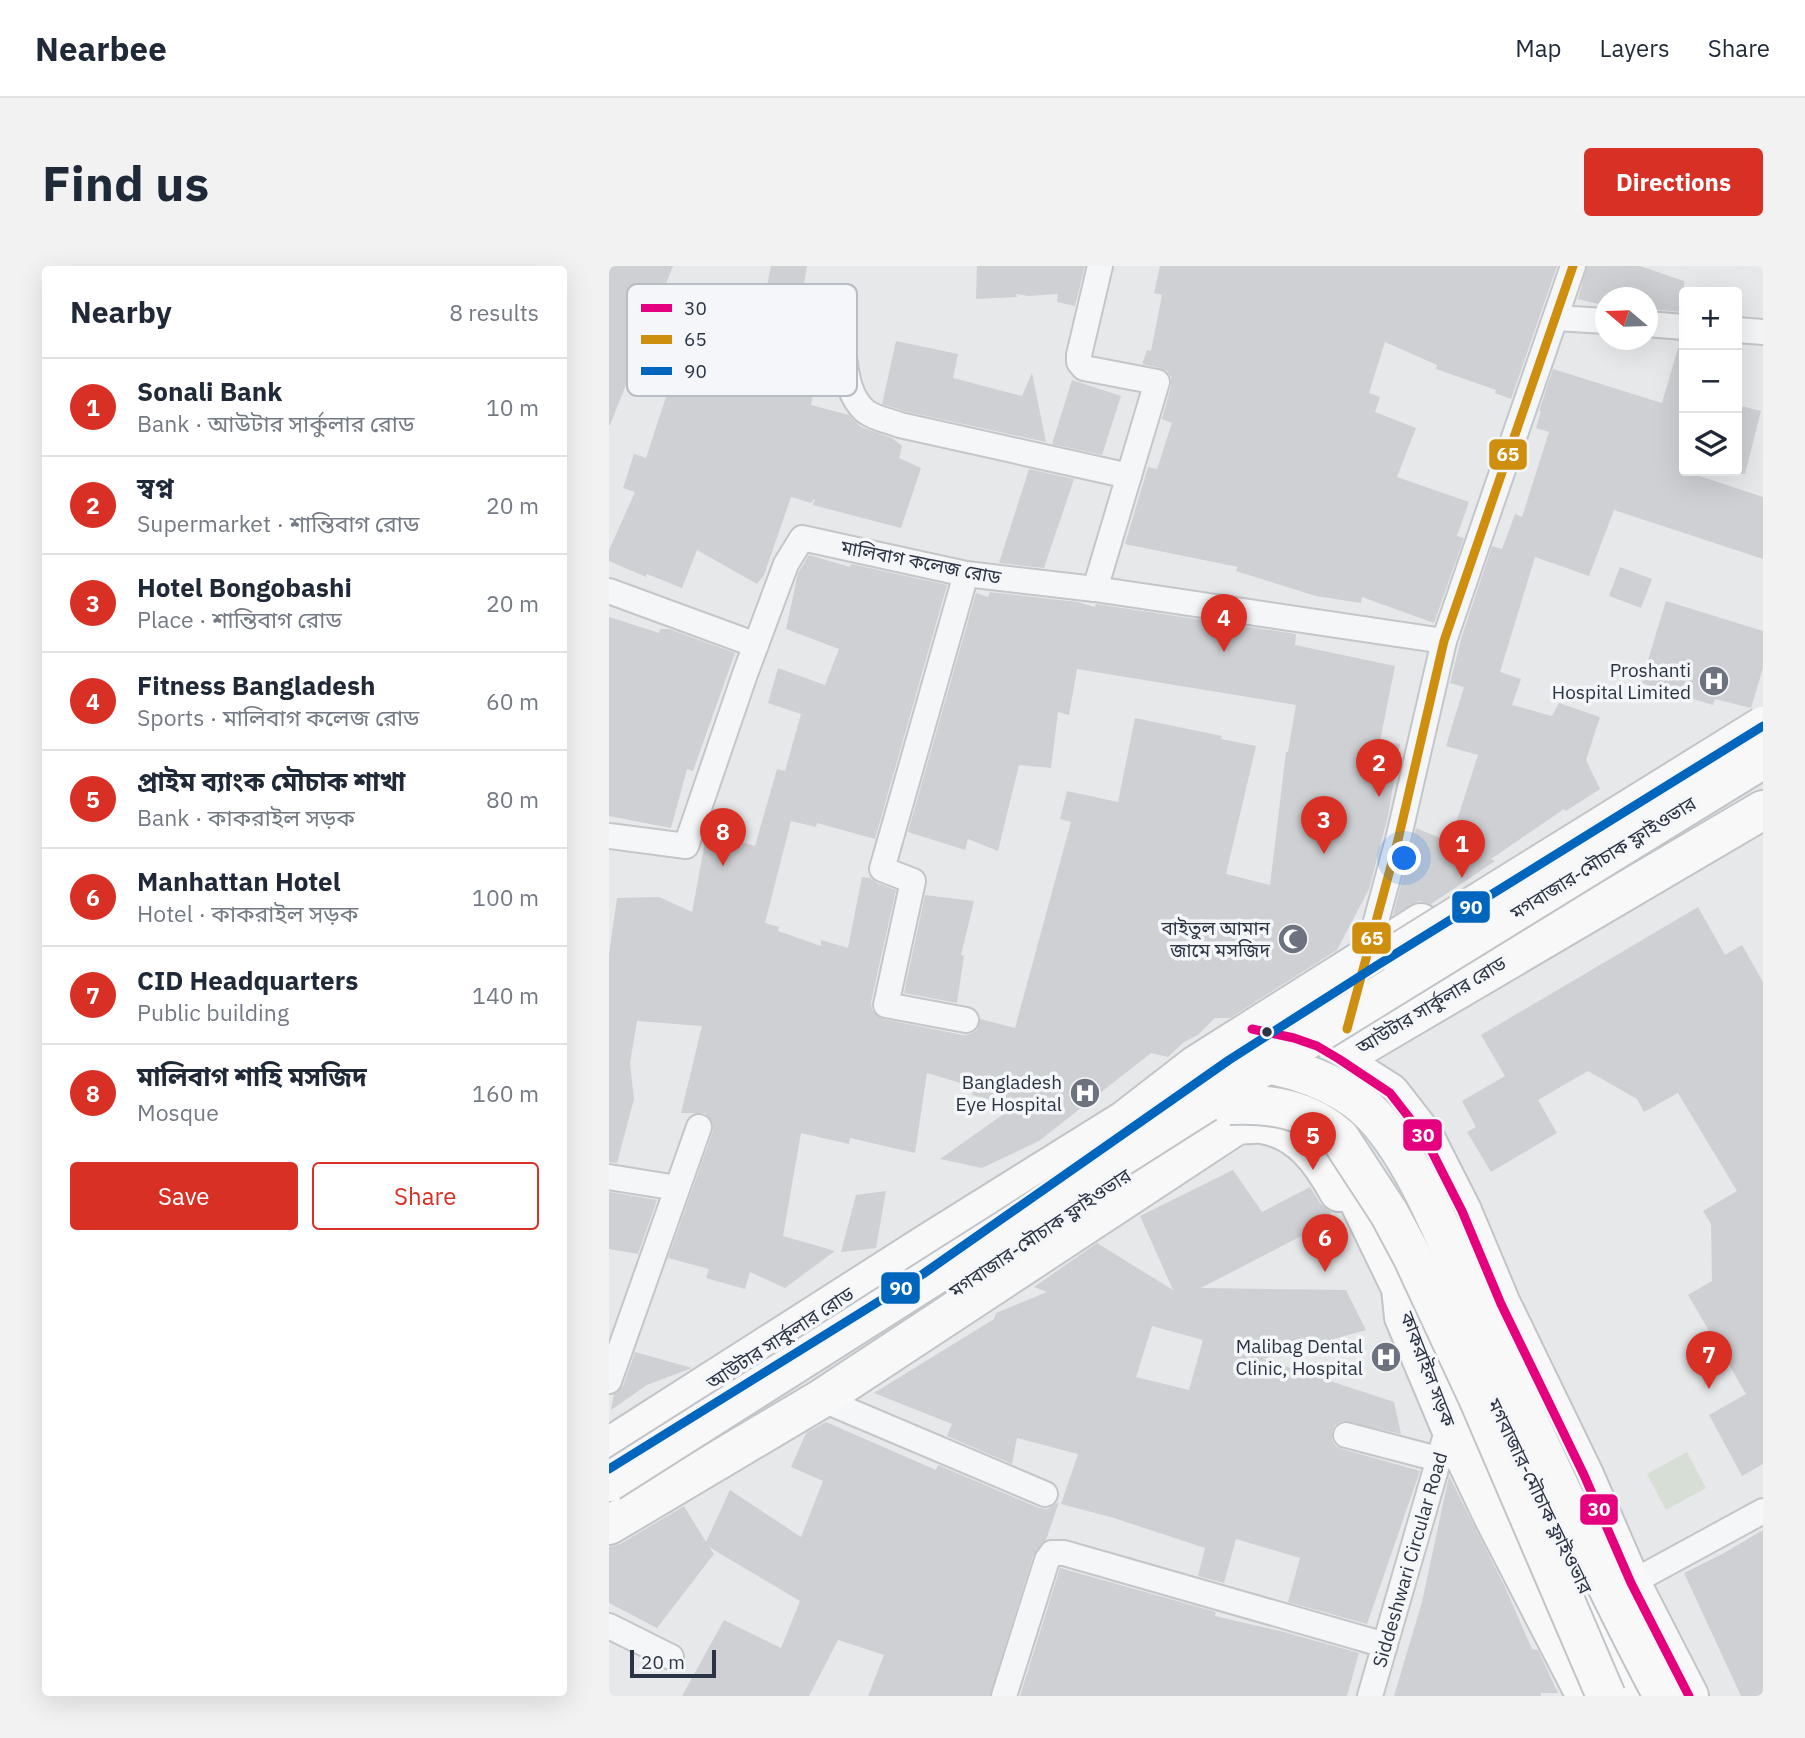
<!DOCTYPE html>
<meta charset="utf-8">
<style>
:root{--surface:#fff;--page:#f2f2f3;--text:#1f2937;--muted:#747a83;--line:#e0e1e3;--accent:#d93025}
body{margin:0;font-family:"IBM Plex Sans","Noto Sans Bengali",sans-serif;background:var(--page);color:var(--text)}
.controls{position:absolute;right:21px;top:21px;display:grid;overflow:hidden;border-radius:7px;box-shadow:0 7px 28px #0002}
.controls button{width:63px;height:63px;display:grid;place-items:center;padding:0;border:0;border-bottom:2px solid var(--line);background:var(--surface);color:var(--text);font:35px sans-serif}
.compass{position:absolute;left:986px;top:21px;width:63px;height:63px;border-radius:50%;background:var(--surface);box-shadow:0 7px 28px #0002;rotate:289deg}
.scale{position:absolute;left:21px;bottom:18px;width:86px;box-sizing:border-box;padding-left:7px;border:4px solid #2b3445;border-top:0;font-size:19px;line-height:24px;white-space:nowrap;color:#2b3445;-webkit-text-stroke:5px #f4f6f9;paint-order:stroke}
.you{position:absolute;left:796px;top:593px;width:24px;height:24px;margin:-18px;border:5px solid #fff;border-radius:50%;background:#1a73e8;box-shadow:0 0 0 10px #1a73e833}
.badge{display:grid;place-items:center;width:46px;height:46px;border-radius:50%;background:var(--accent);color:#fff;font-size:23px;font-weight:700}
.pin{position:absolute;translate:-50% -58px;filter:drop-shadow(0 2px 4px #0008)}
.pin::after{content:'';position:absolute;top:37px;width:24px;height:21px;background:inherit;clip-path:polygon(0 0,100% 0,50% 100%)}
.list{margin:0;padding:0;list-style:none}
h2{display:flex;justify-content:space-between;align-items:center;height:91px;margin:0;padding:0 28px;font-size:30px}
h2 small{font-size:23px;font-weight:400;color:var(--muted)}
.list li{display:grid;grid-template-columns:46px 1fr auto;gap:21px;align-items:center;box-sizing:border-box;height:98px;padding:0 28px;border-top:2px solid var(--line)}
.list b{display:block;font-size:26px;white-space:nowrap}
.list p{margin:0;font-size:23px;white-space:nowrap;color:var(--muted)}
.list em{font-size:23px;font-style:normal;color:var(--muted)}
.actions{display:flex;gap:14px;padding:21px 28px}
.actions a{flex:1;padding:16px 0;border:2px solid var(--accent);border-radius:7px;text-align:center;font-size:24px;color:var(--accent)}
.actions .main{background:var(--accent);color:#fff}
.icon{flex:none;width:38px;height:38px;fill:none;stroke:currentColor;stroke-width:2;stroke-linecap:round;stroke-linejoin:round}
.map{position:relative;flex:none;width:1154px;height:1430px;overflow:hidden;border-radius:7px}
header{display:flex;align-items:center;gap:42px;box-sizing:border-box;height:98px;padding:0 35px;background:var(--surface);border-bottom:2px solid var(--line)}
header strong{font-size:33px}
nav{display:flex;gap:38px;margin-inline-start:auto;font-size:24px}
.intro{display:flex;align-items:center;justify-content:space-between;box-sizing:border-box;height:168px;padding:0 42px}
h1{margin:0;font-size:49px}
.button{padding:18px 32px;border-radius:7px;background:var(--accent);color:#fff;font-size:24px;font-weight:700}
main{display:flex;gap:42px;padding:0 42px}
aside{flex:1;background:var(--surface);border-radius:7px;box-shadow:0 7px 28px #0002}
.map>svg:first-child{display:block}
</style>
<header>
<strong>Nearbee</strong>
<nav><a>Map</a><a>Layers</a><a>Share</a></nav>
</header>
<div class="intro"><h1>Find us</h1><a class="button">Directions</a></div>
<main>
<aside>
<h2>Nearby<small>8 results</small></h2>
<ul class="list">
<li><span class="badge">1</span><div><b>Sonali Bank</b><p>Bank · আউটার সার্কুলার রোড</p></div><em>10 m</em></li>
<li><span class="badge">2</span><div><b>স্বপ্ন</b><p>Supermarket · শান্তিবাগ রোড</p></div><em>20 m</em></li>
<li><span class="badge">3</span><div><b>Hotel Bongobashi</b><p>Place · শান্তিবাগ রোড</p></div><em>20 m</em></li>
<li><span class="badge">4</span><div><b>Fitness Bangladesh</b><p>Sports · মালিবাগ কলেজ রোড</p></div><em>60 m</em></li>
<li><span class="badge">5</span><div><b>প্রাইম ব্যাংক মৌচাক শাখা</b><p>Bank · কাকরাইল সড়ক</p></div><em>80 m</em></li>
<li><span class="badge">6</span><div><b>Manhattan Hotel</b><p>Hotel · কাকরাইল সড়ক</p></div><em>100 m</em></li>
<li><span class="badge">7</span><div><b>CID Headquarters</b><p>Public building</p></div><em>140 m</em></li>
<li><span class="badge">8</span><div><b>মালিবাগ শাহি মসজিদ</b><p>Mosque</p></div><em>160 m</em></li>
</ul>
<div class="actions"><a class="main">Save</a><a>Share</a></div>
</aside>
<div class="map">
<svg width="1154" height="1430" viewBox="0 0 1154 1430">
<rect width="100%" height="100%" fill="#e6e8ea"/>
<polygon fill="#d6ded6" points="1078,1186 1097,1222 1057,1244 1038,1208"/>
<g fill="#ced0d3" fill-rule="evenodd">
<polygon points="0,0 64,0 1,159 0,159"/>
<polygon points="162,0 198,0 194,24 174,20 168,23 163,36 166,43 173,48 189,53 188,59 210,63 215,70 202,139 240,149 252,161 283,172 293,180 290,192 312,202 292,262 204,239 206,232 202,237 182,231 155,309 148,318 88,284 73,322 38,308 37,311 0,295 0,284 26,226 14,222 25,188 37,192 74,79 141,102"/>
<polygon points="368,0 476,0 466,40 448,36 449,28 419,30 407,28 408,31 367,33"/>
<polygon points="551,0 948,0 902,133 886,127 887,124 827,103 828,99 776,76 760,127 771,131 766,146 807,162 788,211 860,236 848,270 855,272 825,357 753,331 752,337 707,330 627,305 629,301 516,278 539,201 548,203 563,157 553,153 562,120 562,111 558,105 551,102 533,98 538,84 542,85 553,29 545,27"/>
<polygon points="978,0 1031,0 1075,15 1075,46 1039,43 1039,32 997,32 997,40 969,33"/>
<polygon points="287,75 349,88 344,112 413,130 423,107 437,176 295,145 273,138"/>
<polygon points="1069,82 1075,83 1075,205 1154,231 1154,293 1005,244 980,310 926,291 891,406 912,413 903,439 943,450 950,437 991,451 977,494 991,523 957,545 955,543 882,593 886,595 822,638 810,635 784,649 807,562 836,574 843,555 847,557 869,489 837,480 855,421 841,417 853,370 883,280 893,283 906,248 913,251 940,166 927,162 932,145 930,145 944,103 1053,137"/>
<polygon points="463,114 512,130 493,189 443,178"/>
<polygon points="1128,139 1152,145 1136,208 1128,207"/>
<polygon points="420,203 465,213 435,302 390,297"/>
<polygon points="200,289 241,301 242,298 338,319 266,573 208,557 207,561 182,555 156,657 170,661 169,665 212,680 212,674 239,682 253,611 261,612 268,617 287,624 262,736 263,744 274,753 354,769 361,768 368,764 371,753 406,762 462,556 451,553 458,525 509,536 526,452 613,470 612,473 647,480 617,608 661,619 677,486 679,486 687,439 468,403 460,449 449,446 442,502 410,499 389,585 359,573 356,584 299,566 367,327 379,331 381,326 468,336 486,341 487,338 687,368 686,379 786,400 771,475 791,478 779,550 760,623 728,684 621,752 606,752 589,769 575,776 559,791 542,787 430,875 373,902 331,893 406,840 363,829 365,821 318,807 306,887 241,872 240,878 192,867 174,970 226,985 176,1022 141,1006 136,1023 97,1012 100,1003 59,992 104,865 104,858 96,847 72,847 93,760 28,755 21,797 25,833 8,897 0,896 0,688 8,632 50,631 83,646 98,566 146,580 168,503 176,505 192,448 159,437 169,402 216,419 230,383 177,363 189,307"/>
<polygon points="1011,301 1043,313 1032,342 1000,330"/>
<polygon points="1057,335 1154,365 1154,402 1142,442 1106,433 1104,439 1032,417"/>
<polygon points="0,351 50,367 51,363 60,363 126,387 84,505 78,503 62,562 0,550"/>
<polygon points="316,629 365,635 352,689 355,690 348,737 295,727"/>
<polygon points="1089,641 1116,689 1133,679 1154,716 1154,1198 1133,1210 1100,1149 1137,1128 1079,1029 1103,1015 1102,958 1094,945 1128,925 1069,827 1035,846 1028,833 979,805 929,834 948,867 882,906 858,866 867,861 853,835 896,810 872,769"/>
<path d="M 624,904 L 653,946 L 701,921 L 711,937 L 721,946 L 725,953 L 592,1022 L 737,1024 L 757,1064 L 654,1093 L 785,1136 L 792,1168 L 734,1155 L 726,1159 L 723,1166 L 723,1174 L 727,1180 L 733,1183 L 811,1205 L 758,1358 L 679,1336 L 691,1292 L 627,1273 L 615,1317 L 589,1310 L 596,1282 L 505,1252 L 452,1238 L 469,1188 L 408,1172 L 403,1198 L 338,1170 L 343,1158 L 265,1127 L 385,1053 L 387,1047 L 438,1026 L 425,1021 L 488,977 L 564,1024 L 531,950 ZM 543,1060 L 594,1074 L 580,1124 L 527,1111 Z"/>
<polygon points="277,925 267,982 232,986 247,929"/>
<polygon points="0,926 48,934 29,988 0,983"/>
<polygon points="26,1086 83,1102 38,1119 2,1144 5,1128 14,1120"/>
<polygon points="217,1156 327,1204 329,1199 430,1242 438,1243 450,1236 437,1274 424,1290 381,1430 259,1430 275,1389 229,1374 200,1430 73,1430 115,1354 172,1382 191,1335 100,1281 105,1288 48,1362 0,1337 0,1281 11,1278 75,1240 97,1276 121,1224 192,1271 214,1215 182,1201 197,1167"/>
<polygon points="840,1210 895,1319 923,1383 929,1384 949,1427 932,1427 932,1430 785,1430 813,1336"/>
<polygon points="1154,1264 1154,1430 1132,1430 1075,1307 1115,1287"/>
<polygon points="451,1302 607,1346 606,1350 671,1365 750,1387 738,1430 411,1430"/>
</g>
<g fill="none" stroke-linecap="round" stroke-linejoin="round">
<g stroke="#c4c6c8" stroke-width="28">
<g id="minor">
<path d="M 178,34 C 192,39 211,43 222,54 C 242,74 228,120 256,145 C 264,152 281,155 291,159 L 520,210"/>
<polyline points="947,52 996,55"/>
<polyline points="1038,58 1075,61"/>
<polyline points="1128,64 1154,66"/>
<polyline points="486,323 548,116 475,102 470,96 470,89 491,0"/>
<polyline points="0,325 147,379"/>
<polyline points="0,570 77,580 136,408 177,298 193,272 357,308 486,323 835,375"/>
<polyline points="756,696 789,574 835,375 964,0"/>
<polyline points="357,754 277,739 304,615 273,603 357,308"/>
<polyline points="0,911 68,922"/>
<polyline points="0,1115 90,861"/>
<polyline points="212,1133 436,1228"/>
<polyline points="737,1169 829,1193"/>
<polyline points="1022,1317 1154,1245"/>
<polyline points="0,1360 62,1391"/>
<polyline points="395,1430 438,1294 443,1287 455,1287 776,1379"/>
<path id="s1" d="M 761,1430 L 840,1158"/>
</g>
</g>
<g stroke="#c2c5c8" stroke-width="42">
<g id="primary">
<polyline points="711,782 781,827 816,872 853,945 892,1038 975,1209 1022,1317 1080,1430"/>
<path d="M 625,859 C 634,859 645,857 653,858 C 692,864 713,895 730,926"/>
<polyline points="728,890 792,1022 795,1051 840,1158 884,1250 977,1430"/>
<polyline points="0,1181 316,979 516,854 587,799 812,657"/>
<polyline points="936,1243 1030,1430"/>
<polyline points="0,1259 212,1133 705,808 1154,544"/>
</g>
</g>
<use href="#minor" stroke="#f5f6f7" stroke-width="24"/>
<use href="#primary" stroke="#f8f8f8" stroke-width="38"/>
<g stroke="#c2c5c8" stroke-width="42" stroke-linecap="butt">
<g id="primary-bridge">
<polyline points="787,688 1154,460"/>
<path d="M 643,796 C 682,800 730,817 759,844 C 806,889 840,983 868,1043 C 928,1172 987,1304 1054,1430"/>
<path d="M 620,839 C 661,837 700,843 731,872 L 780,947 L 803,990 L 870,1134 L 997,1430"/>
<polyline points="0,1216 620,822 1154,493"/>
</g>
</g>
<use href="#primary-bridge" stroke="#f8f8f8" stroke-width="38"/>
<g stroke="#f4f6f9" stroke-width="14">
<polyline id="bus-1" points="643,763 685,772 708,780 730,793 781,827 816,872 853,945 892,1038 975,1209 1022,1317 1080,1430"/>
</g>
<g stroke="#f4f6f9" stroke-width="14">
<polyline id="bus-2" points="738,763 789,574 835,375 964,0"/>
</g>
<g stroke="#f4f6f9" stroke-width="14">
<polyline id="bus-3" points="0,1203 314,1008 620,794 767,700 1154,460"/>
</g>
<use href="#bus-1" stroke="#e5007d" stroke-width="9"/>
<use href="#bus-2" stroke="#ce8f0e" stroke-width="9"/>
<use href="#bus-3" stroke="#0065bd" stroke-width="9"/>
</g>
<defs>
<g id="hospital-disc" transform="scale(1.575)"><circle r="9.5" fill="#6c737f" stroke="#f4f6f9"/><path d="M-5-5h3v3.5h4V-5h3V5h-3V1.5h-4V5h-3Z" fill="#fff"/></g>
<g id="mosque-disc" transform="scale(1.575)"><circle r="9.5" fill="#6c737f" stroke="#f4f6f9"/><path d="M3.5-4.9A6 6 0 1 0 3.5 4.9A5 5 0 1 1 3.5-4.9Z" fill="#fff"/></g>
</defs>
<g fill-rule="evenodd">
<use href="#hospital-disc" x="1105" y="415"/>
<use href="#mosque-disc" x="684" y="673"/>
<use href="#hospital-disc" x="476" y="827"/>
<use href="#hospital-disc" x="777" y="1091"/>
</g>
<circle fill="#2b3445" stroke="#f4f6f9" stroke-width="2.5" cx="658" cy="766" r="6"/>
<g text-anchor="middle" stroke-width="7" stroke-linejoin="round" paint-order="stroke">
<g font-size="19" fill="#2b3445" stroke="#f4f6f9">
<text transform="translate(312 296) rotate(11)" y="7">মালিবাগ কলেজ রোড</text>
<text transform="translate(994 592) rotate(-32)" y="7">মগবাজার-মৌচাক ফ্লাইওভার</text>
<text transform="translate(822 739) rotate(-31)" y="7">আউটার সার্কুলার রোড</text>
<text transform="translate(431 967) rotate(-34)" y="7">মগবাজার-মৌচাক ফ্লাইওভার</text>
<text transform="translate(171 1072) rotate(-33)" y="7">আউটার সার্কুলার রোড</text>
<text transform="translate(819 1103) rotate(69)" y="7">কাকরাইল সড়ক</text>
<text transform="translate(931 1230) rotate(64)" y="7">মগবাজার-মৌচাক ফ্লাইওভার</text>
<text dy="7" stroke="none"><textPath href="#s1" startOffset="142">Siddeshwari Circular Road</textPath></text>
</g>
<g font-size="19" fill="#2b3445" stroke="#f4f6f9" text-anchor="end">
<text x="1082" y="411">Proshanti<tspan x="1082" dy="22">Hospital Limited</tspan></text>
<text x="661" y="669">বাইতুল আমান<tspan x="661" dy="22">জামে মসজিদ</tspan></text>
<text x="453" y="823">Bangladesh<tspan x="453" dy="22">Eye Hospital</tspan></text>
<text x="754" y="1087">Malibag Dental<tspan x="754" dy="22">Clinic, Hospital</tspan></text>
</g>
</g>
<rect x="18" y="18" width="230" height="112" rx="10" fill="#f4f6f9" stroke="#b8bcc3" stroke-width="2"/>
<rect x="32" y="38" width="31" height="8" fill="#e5007d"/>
<rect x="32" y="69" width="31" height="9" fill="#ce8f0e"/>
<rect x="32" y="101" width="31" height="8" fill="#0065bd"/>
<g font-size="19" fill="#2b3445">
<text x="75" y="49">30</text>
<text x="75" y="80">65</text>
<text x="75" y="112">90</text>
</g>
<g stroke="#f4f6f9" stroke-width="2.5">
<rect x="879" y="172" width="40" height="33" rx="7" fill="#ce8f0e"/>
<rect x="842" y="624" width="40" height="34" rx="7" fill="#0065bd"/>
<rect x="742" y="655" width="41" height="34" rx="7" fill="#ce8f0e"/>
<rect x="793" y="852" width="41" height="34" rx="7" fill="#e5007d"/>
<rect x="271" y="1005" width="41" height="34" rx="7" fill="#0065bd"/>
<rect x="970" y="1227" width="40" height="33" rx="7" fill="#e5007d"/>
</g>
<g font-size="19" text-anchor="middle" font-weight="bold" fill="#fff">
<text x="899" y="195">65</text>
<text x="862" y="648">90</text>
<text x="763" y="679">65</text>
<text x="814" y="876">30</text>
<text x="292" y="1029">90</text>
<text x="990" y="1250">30</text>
</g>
</svg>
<div class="controls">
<button>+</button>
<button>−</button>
<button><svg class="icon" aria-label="layers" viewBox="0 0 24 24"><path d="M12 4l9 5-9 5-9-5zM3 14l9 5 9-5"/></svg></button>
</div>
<svg class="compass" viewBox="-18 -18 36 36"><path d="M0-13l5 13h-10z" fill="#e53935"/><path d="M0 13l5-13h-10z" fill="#747a83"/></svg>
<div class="scale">20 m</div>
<div class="you"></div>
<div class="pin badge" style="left:853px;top:612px">1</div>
<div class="pin badge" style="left:770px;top:531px">2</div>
<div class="pin badge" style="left:715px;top:588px">3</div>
<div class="pin badge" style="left:615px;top:386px">4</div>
<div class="pin badge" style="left:704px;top:904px">5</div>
<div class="pin badge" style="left:716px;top:1006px">6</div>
<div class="pin badge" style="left:1100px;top:1123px">7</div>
<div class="pin badge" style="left:114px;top:600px">8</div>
</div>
</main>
